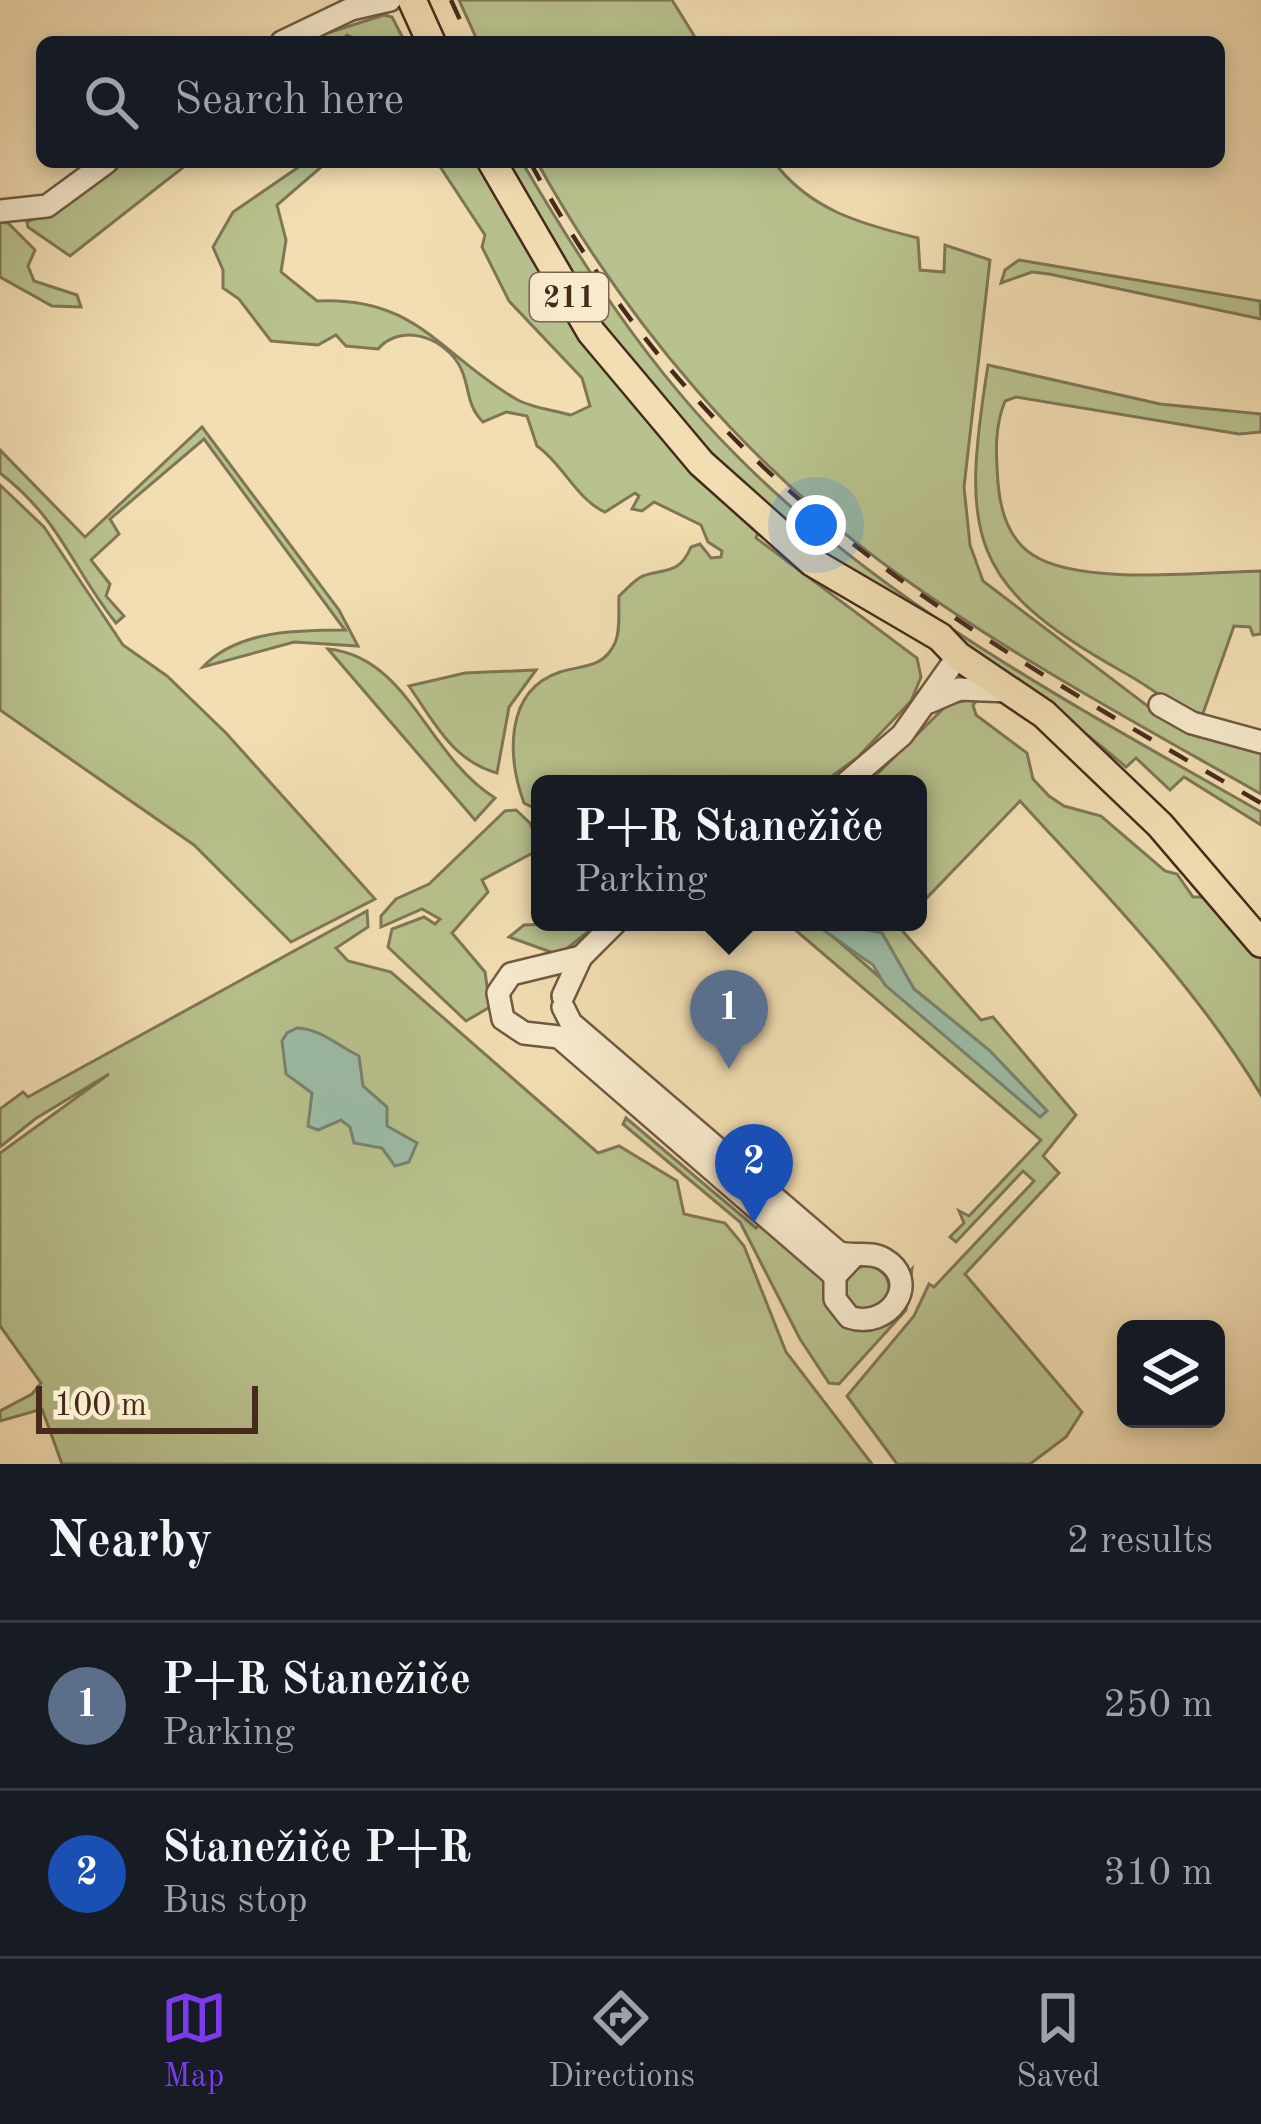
<!DOCTYPE html>
<meta charset="utf-8">
<style>
:root{--surface:#171b24;--page:#20242c;--text:#f1f3f6;--muted:#9ea1a6;--line:#363941;--accent:#7c3aed}
body{margin:0;font-family:"Old Standard TT",serif;background:var(--page);color:var(--text)}
.controls{position:absolute;right:36px;bottom:36px;display:grid;overflow:hidden;border-radius:18px;box-shadow:0 6px 18px #0003}
.controls button{width:108px;height:108px;display:grid;place-items:center;padding:0;border:0;border-bottom:3px solid var(--line);background:var(--surface);color:var(--text);font:60px sans-serif}
.scale{position:absolute;left:36px;bottom:30px;width:222px;box-sizing:border-box;padding-left:12px;border:6px solid #462b1d;border-top:0;font-size:33px;line-height:42px;white-space:nowrap;color:#462b1d;-webkit-text-stroke:9px #f7eacd;paint-order:stroke}
.you{position:absolute;left:816px;top:525px;width:42px;height:42px;margin:-30px;border:9px solid #fff;border-radius:50%;background:#1a73e8;box-shadow:0 0 0 18px #1a73e833}
.badge{display:grid;place-items:center;width:78px;height:78px;border-radius:50%;background:var(--accent);color:#fff;font-size:39px;font-weight:700}
.pin{position:absolute;translate:-50% -99px;filter:drop-shadow(0 3px 6px #0008)}
.pin::after{content:'';position:absolute;top:63px;width:42px;height:36px;background:inherit;clip-path:polygon(0 0,100% 0,50% 100%)}
.popup{position:absolute;left:531px;top:775px;width:396px;height:156px;box-sizing:border-box;display:grid;place-content:center;border-radius:18px;background:var(--surface);filter:drop-shadow(0 3px 9px #0005);font-size:39px;white-space:nowrap;color:var(--muted)}
.popup b{font-size:45px;color:var(--text)}
.popup::after{content:'';position:absolute;left:50%;top:100%;margin-left:-24px;border:24px solid transparent;border-top-color:var(--surface)}
.list{margin:0;padding:0;list-style:none}
h2{display:flex;justify-content:space-between;align-items:center;height:156px;margin:0;padding:0 48px;font-size:51px}
h2 small{font-size:39px;font-weight:400;color:var(--muted)}
.list li{display:grid;grid-template-columns:78px 1fr auto;gap:36px;align-items:center;box-sizing:border-box;height:168px;padding:0 48px;border-top:3px solid var(--line)}
.list b{display:block;font-size:45px;white-space:nowrap}
.list p{margin:0;font-size:39px;white-space:nowrap;color:var(--muted)}
.list em{font-size:39px;font-style:normal;color:var(--muted)}
.icon{flex:none;width:66px;height:66px;fill:none;stroke:currentColor;stroke-width:2;stroke-linecap:round;stroke-linejoin:round}
.map{position:relative;flex:none;width:1261px;height:1464px;overflow:hidden}
.search{position:absolute;background:var(--surface);box-shadow:0 6px 18px #0003;left:36px;right:36px;top:36px;height:132px;display:flex;align-items:center;gap:30px;box-sizing:border-box;padding:0 42px;border-radius:18px;color:var(--muted);font-size:45px}
.sheet{height:492px;background:var(--surface)}
nav{display:flex;justify-content:space-around;align-items:center;box-sizing:border-box;height:168px;border-top:3px solid var(--line);background:var(--surface);font-size:33px;color:var(--muted)}
nav a{display:grid;justify-items:center;gap:6px}
nav .on{color:var(--accent)}
.map>svg:first-child{display:block}
</style>
<div class="map">
<svg width="1261" height="1464" viewBox="0 0 1261 1464">
<rect width="100%" height="100%" fill="#f2deb2"/>
<filter id="stains"><feTurbulence type="fractalNoise" baseFrequency=".00167" numOctaves="4"/><feColorMatrix values="0 0 0 0 .2 0 0 0 0 .09 0 0 0 0 .02 0 0 0 .5 -.17"/></filter>
<radialGradient id="worn" r=".72"><stop offset=".6" stop-color="#630" stop-opacity="0"/><stop offset="1" stop-color="#630" stop-opacity=".3"/></radialGradient>
<g fill="#b8c28e" stroke="#7f7656" stroke-width="3">
<polygon points="459,0 672,0 698,42 478,42"/>
<polygon points="384,15 392,17 405,42 361,42 347,35 340,42 299,42"/>
<polygon points="124,162 190,162 70,256 28,227 27,222 70,202"/>
<path d="M 306,162 L 327,162 L 277,205 L 286,240 L 281,272 L 317,301 C 417,296 440,355 516,399 C 531,408 554,410 571,415 L 590,406 L 582,378 L 509,301 L 482,247 L 485,235 L 437,162 L 479,162 L 516,229 L 759,530 L 756,538 L 917,658 L 921,677 L 911,701 L 858,757 L 821,784 L 605,784 L 602,778 L 592,784 L 540,784 L 540,811 L 524,803 C 508,759 503,691 560,672 C 582,665 603,669 615,643 C 621,630 618,610 619,596 C 626,590 635,579 643,576 C 666,568 679,575 691,547 L 700,544 L 711,558 L 721,557 L 722,551 L 708,542 L 701,525 L 654,502 L 642,511 L 632,509 L 639,496 L 635,493 L 605,512 C 577,500 563,464 537,446 L 527,416 L 506,412 L 483,422 C 464,403 471,383 458,363 C 440,335 399,324 378,349 L 346,346 L 336,335 L 318,345 L 271,341 L 239,299 L 223,288 L 223,270 L 213,247 L 233,212 Z"/>
<path d="M 504,162 L 522,162 C 584,267 649,368 736,455 C 885,606 1079,708 1261,812 L 1261,825 L 1184,777 L 1170,790 L 1136,758 L 1126,767 C 1005,662 859,595 739,488 C 637,398 573,277 504,162 Z"/>
<path d="M 537,162 L 774,162 C 810,210 861,224 918,238 L 920,270 L 944,272 L 945,245 L 990,260 L 964,487 L 970,545 L 983,581 L 1154,711 L 1261,749 L 1261,794 C 1140,725 1015,658 902,577 C 750,469 627,324 537,162 Z"/>
<polygon points="0,222 8,223 35,250 28,266 34,281 77,295 81,307 52,306 0,277"/>
<polygon points="1019,260 1260,301 1261,319 1049,274 1032,272 1001,283 1005,270"/>
<path d="M 988,365 L 1160,404 L 1261,414 L 1261,432 L 1239,434 L 1016,397 L 1005,401 C 994,428 996,455 998,483 C 1000,510 1009,540 1033,555 C 1080,586 1205,572 1261,571 L 1261,634 L 1253,635 L 1250,627 L 1234,626 L 1201,719 C 1172,706 1151,687 1123,672 C 967,585 961,535 988,365 Z"/>
<path d="M 202,427 L 339,610 L 358,646 L 294,642 L 203,667 C 237,630 299,630 345,630 L 204,439 L 110,519 L 119,534 L 91,560 L 110,584 L 106,596 L 124,616 L 116,623 C 72,568 61,520 0,473 L 0,450 L 85,537 Z"/>
<polygon points="0,485 44,527 123,645 167,676 226,733 375,899 291,942 194,845 0,710"/>
<path d="M 328,649 C 409,657 427,756 495,798 L 475,820 Z"/>
<path d="M 536,670 L 509,707 L 497,773 C 453,761 434,722 409,686 L 465,673 Z"/>
<path d="M 979,698 L 973,705 L 976,715 L 1027,753 L 1033,779 L 1049,796 L 1064,806 L 1101,816 L 1165,871 L 1177,874 L 1193,897 L 1211,897 L 1261,958 L 1261,1095 C 1196,986 1106,895 1020,801 L 918,907 L 918,784 L 867,784 L 948,704 Z"/>
<polygon points="516,810 530,823 540,849 482,880 488,892 452,933 485,972 490,1007 466,1021 388,947 392,929 424,917 435,924 440,919 422,909 381,927 381,916 396,899 429,884 505,811"/>
<polygon points="367,911 368,927 336,948 348,961 391,972 598,1153 619,1146 677,1181 684,1214 725,1223 744,1246 786,1352 872,1464 62,1464 42,1409 0,1421 0,1411 32,1394 41,1383 0,1326 0,1153 109,1074 35,1119 0,1147 0,1109 23,1092 28,1097"/>
<polygon points="600,922 559,955 509,937 524,925"/>
<path d="M 786,922 L 828,922 L 823,928 C 896,990 964,1056 1046,1110 L 989,1050 L 914,989 L 882,933 L 839,922 L 903,922 L 899,927 L 981,1020 L 993,1017 L 1076,1115 L 1043,1156 L 1059,1173 L 965,1274 L 1082,1412 L 1066,1437 L 1030,1464 L 897,1464 L 847,1396 L 914,1316 L 929,1284 L 934,1287 L 1034,1181 L 1023,1171 L 956,1242 L 950,1237 L 964,1223 L 959,1211 L 969,1216 L 1041,1140 Z"/>
<polygon points="626,1118 756,1228 760,1224 806,1254 860,1328 912,1269 906,1310 839,1384 829,1383 800,1339 740,1222 623,1124"/>
<circle cx="867" cy="1288" r="22"/>
</g>
<g fill="#9cbda7" stroke="#7a8370" stroke-width="3">
<polygon points="828,922 882,933 914,989 989,1050 1047,1111 1040,1117 885,985 873,965 822,929"/>
<path d="M 297,1028 C 321,1029 338,1046 359,1056 L 363,1086 L 387,1107 L 387,1126 L 417,1143 L 409,1162 L 395,1166 L 382,1148 L 354,1143 L 350,1127 L 341,1120 L 318,1130 L 308,1126 L 312,1093 L 286,1074 L 282,1041 L 287,1033 Z"/>
</g>
<g fill="none" stroke-linecap="round" stroke-linejoin="round">
<g stroke="#715842" stroke-width="26">
<g id="minor">
<polyline points="282,42 351,9 390,0"/>
<polyline points="0,211 47,206 107,162"/>
<polyline points="929,702 959,689 1009,691"/>
<polyline points="1160,705 1192,723 1261,742"/>
<polyline points="845,784 902,735 958,656"/>
<polyline points="581,957 511,974 498,993 503,1019 524,1033 559,1037 835,1276"/>
<polyline points="563,996 581,957 616,922"/>
<path d="M 563,1007 L 571,1023 L 838,1252 C 853,1258 869,1250 884,1259 C 923,1282 888,1331 849,1317 L 835,1299 L 835,1276 L 853,1257"/>
</g>
</g>
<g stroke="#462b1d" stroke-width="32">
<g id="major">
<polyline points="412,0 431,42"/>
<polyline points="492,162 591,332 701,463 812,562 940,637 958,656 1044,714 1160,825 1261,943"/>
</g>
</g>
<use href="#minor" stroke="#f7eacd" stroke-width="21"/>
<use href="#major" stroke="#f2deb2" stroke-width="27"/>
<g stroke="#462b1d" stroke-width="4.5" stroke-dasharray="21 21" stroke-linecap="butt">
<polyline points="451,0 470,42"/>
<path d="M 530,162 C 707,489 951,624 1261,803"/>
</g>
</g>
<g text-anchor="middle" stroke-width="9" stroke-linejoin="round" paint-order="stroke">
<rect fill="#f7eacd" stroke="#7b6452" stroke-width="3" x="530" y="273" width="78" height="48" rx="9"/>
<g font-size="30" font-weight="bold" fill="#462b1d">
<text x="569" y="307">211</text>
</g>
</g>
<rect width="100%" height="100%" filter="url(#stains)"/>
<rect width="100%" height="100%" fill="url(#worn)"/>
</svg>
<div class="controls">
<button><svg class="icon" aria-label="layers" viewBox="0 0 24 24"><path d="M12 4l9 5-9 5-9-5zM3 14l9 5 9-5"/></svg></button>
</div>
<div class="scale">100 m</div>
<div class="you"></div>
<div class="pin badge" style="left:729px;top:1069px;background:#5c6f8a">1</div>
<div class="popup"><b>P+R Stanežiče</b>Parking</div>
<div class="pin badge" style="left:754px;top:1223px;background:#1a4fb4">2</div>
<div class="search"><svg class="icon" aria-label="search" viewBox="0 0 24 24"><circle cx="10" cy="10" r="6"/><path d="M15 15l6 6"/></svg>Search here</div>
</div>
<section class="sheet">
<h2>Nearby<small>2 results</small></h2>
<ul class="list">
<li><span class="badge" style="background:#5c6f8a">1</span><div><b>P+R Stanežiče</b><p>Parking</p></div><em>250 m</em></li>
<li><span class="badge" style="background:#1a4fb4">2</span><div><b>Stanežiče P+R</b><p>Bus stop</p></div><em>310 m</em></li>
</ul>
</section>
<nav>
<a class="on"><svg class="icon" aria-label="map" viewBox="0 0 24 24"><path d="M3 6l6-2 6 2 6-2v14l-6 2-6-2-6 2zM9 4v14M15 6v14"/></svg>Map</a>
<a><svg class="icon" aria-label="directions" viewBox="0 0 24 24"><path d="M12 3l9 9-9 9-9-9zM9 14v-3h6M13 9l2 2-2 2"/></svg>Directions</a>
<a><svg class="icon" aria-label="saved" viewBox="0 0 24 24"><path d="M7 4h10v16l-5-4-5 4z"/></svg>Saved</a>
</nav>
